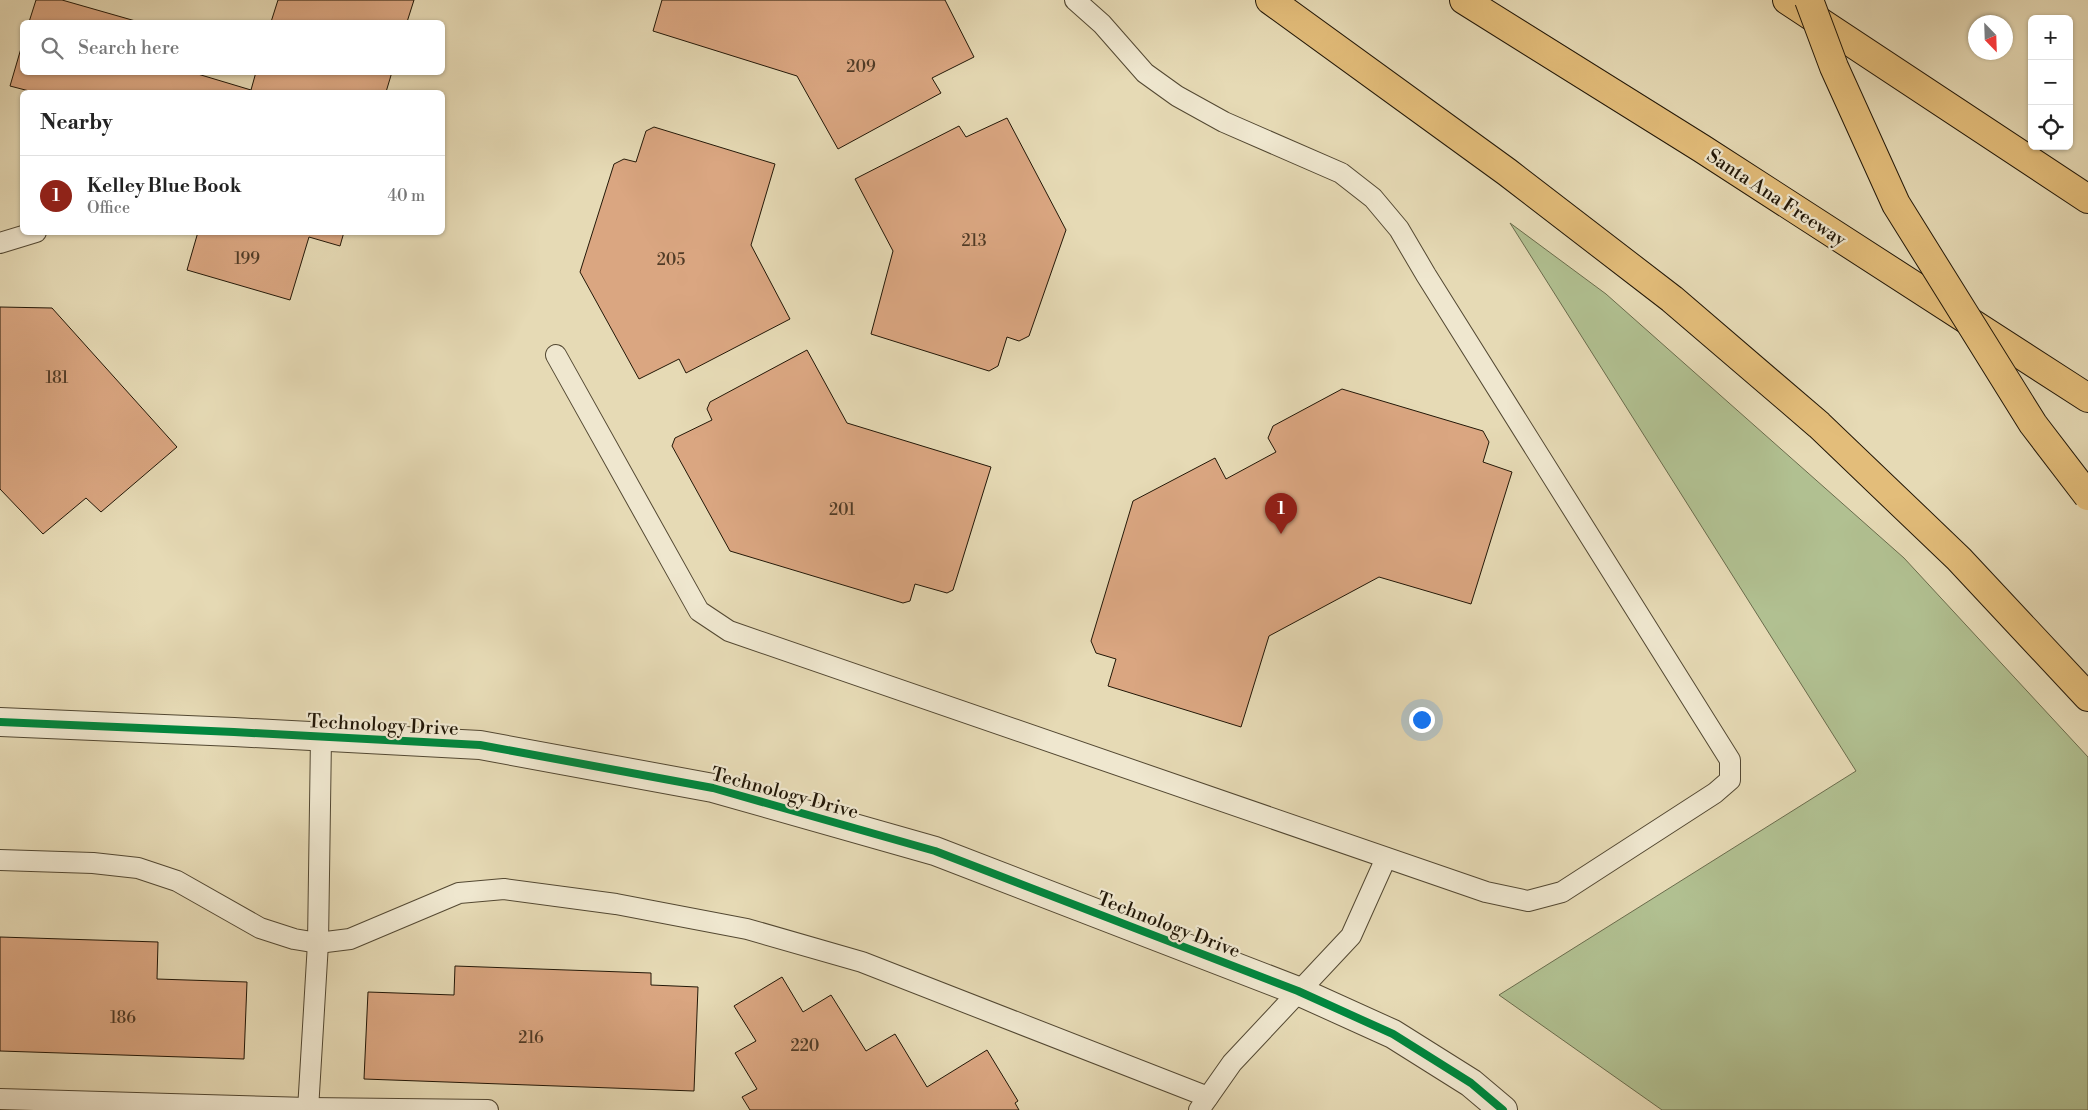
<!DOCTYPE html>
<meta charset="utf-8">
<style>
:root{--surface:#fff;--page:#f2f2f2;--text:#222;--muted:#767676;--line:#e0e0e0;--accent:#8f2418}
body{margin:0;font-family:"Libre Bodoni",serif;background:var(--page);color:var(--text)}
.controls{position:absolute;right:15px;top:15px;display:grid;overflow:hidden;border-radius:8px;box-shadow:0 1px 4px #0004}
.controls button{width:45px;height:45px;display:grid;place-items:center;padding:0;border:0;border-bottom:1px solid var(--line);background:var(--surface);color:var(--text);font:25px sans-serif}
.compass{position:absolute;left:1968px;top:15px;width:45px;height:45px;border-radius:50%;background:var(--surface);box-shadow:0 1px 4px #0004;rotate:157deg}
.you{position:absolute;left:1421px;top:719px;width:18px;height:18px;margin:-12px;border:4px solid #fff;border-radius:50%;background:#1a73e8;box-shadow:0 0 0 8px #1a73e833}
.badge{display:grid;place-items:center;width:32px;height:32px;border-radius:50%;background:var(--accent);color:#fff;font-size:16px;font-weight:700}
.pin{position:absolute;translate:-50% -41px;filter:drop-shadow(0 1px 2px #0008)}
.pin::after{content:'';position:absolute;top:26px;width:18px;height:15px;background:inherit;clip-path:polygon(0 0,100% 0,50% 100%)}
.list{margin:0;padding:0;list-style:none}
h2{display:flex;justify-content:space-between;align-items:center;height:65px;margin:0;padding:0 20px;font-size:21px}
h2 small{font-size:16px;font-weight:400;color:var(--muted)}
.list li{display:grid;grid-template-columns:32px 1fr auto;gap:15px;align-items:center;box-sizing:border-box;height:80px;padding:0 20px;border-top:1px solid var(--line)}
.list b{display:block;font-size:19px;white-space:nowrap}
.list p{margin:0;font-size:16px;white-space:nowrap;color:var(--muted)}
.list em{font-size:16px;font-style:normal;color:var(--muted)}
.icon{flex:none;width:28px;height:28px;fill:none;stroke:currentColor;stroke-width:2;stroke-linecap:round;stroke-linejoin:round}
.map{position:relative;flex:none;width:2088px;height:1110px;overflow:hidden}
.search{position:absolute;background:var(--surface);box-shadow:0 1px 4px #0004;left:20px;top:20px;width:425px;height:55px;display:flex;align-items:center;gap:12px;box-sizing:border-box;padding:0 18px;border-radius:8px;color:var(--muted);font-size:19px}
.panel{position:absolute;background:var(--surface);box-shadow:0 1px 4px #0004;left:20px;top:90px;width:425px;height:145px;border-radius:8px}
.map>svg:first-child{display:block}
</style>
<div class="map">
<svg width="2088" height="1110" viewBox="0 0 2088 1110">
<rect width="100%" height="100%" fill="#e6dab5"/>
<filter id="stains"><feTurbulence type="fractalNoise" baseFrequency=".004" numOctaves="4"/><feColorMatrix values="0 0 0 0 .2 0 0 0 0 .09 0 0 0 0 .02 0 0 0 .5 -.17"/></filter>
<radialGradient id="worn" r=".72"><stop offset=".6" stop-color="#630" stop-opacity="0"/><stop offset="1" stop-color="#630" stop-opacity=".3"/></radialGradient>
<polygon fill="#b1c091" stroke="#6a6c4c" points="1510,223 1606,294 1904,558 2088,757 2088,1110 1662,1110 1499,995 1856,771"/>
<g fill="#daa681" stroke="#221707">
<polygon points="36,0 62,0 139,22 29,22"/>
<polygon points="278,0 414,0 407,22 271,22"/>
<polygon points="662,0 945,0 974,57 932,78 941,93 838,149 797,76 653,31"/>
<polygon points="22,45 22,72 191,72 251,90 256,72 392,72 386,92 33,92 10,86"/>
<polygon points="1007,118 1066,230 1029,336 1019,341 1007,337 998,366 989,371 871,334 893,251 855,179 959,126 966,137"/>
<polygon points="654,127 775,164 751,245 790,319 686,373 679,359 639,379 580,272 614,164 624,159 636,162 646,131"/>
<polygon points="198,232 344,232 340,246 309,237 290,300 187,270"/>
<polygon points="0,307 52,308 177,447 101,512 86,498 43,534 0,489"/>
<polygon points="807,350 847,423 991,467 953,590 947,593 915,584 910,601 903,603 730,551 672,446 675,438 712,420 707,409 710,402"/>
<polygon points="1342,389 1483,431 1489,442 1483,462 1512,472 1471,604 1379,577 1269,636 1241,727 1108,686 1116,659 1096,653 1091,641 1133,501 1215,458 1226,479 1276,452 1268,438 1273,426"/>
<polygon points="0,937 158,942 157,979 247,982 244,1059 0,1051"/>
<polygon points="455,966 651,973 651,985 698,987 694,1091 364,1079 368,992 454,995"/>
<polygon points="782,977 803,1012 831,995 866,1051 895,1034 927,1087 987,1050 1018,1101 1015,1103 1019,1110 750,1110 742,1097 757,1089 735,1053 756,1041 734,1006"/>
</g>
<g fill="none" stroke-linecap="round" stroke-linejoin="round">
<g stroke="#534832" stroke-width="22">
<g id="service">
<polyline points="0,243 36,232"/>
<polyline points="556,355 699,611 729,631 1486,892 1528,901 1562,892 1715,793 1730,780 1730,760 1426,275 1399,229 1373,198 1341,173 1224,122 1177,96 1145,73 1102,24 1075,0"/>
<polyline points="0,860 93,863 138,868 177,881 260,928 294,939 318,943 350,939 459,893 504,889 616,904 747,929 862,962 1208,1097"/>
<polyline points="0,1099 308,1108 488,1110"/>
<polyline points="308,1110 318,943 321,737"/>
<polyline points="1199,1110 1232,1063 1351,936 1386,858"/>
</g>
</g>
<g stroke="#534832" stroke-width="30">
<polyline id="tertiary" points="0,722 234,732 480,745 713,788 935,851 1298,991 1393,1034 1471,1083 1503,1110"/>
</g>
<g stroke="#221707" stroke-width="30">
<g id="motorway">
<polyline points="1270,0 1507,172 1672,299 1819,425 1959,559 2088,697"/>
<polyline points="1464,0 1701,148 2088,398"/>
<polyline points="1787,0 2088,199"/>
</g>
</g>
<use href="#service" stroke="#efe7cf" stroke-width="20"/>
<use href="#tertiary" stroke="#efe7cf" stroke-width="28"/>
<use href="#motorway" stroke="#e3bd7a" stroke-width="28"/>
<g stroke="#221707" stroke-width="30" stroke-linecap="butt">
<polyline id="motorway-bridge" points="1809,0 1834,67 1896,204 2033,424 2088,496"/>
</g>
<use href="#motorway-bridge" stroke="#e3bd7a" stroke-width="28"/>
<g stroke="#efe7cf" stroke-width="11">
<polyline id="cycleway" points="0,722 234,732 480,745 713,788 935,851 1298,991 1393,1034 1471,1083 1503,1110"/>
</g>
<use href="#cycleway" stroke="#00873e" stroke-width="8"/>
</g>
<g text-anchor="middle" stroke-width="4.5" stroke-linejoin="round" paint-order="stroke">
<g font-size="16" fill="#503b26">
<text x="861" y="72">209</text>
<text x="974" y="246">213</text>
<text x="247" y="264">199</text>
<text x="671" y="265">205</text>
<text x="57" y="383">181</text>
<text x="842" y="515">201</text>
<text x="123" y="1023">186</text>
<text x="531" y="1043">216</text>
<text x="805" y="1051">220</text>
</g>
<g font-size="19" fill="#221707" stroke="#efe7cf">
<text transform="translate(1777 197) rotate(33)" y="7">Santa Ana Freeway</text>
<text transform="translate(383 724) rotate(3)" y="7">Technology Drive</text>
<text transform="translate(785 792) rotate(15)" y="7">Technology Drive</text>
<text transform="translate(1169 924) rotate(21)" y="7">Technology Drive</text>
</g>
</g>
<rect width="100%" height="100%" filter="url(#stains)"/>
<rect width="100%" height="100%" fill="url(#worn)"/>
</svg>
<div class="controls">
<button>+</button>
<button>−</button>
<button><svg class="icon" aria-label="locate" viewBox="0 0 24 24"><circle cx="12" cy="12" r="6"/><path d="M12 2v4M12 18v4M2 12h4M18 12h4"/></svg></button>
</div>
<svg class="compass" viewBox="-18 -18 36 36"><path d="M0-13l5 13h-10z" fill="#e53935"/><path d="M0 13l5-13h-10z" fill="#767676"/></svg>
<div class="you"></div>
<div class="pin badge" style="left:1281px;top:534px">1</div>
<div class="search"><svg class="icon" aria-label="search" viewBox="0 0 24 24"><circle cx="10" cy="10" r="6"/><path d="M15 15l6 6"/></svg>Search here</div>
<section class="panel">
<h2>Nearby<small></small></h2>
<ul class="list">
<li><span class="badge">1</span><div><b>Kelley Blue Book</b><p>Office</p></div><em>40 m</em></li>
</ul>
</section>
</div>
